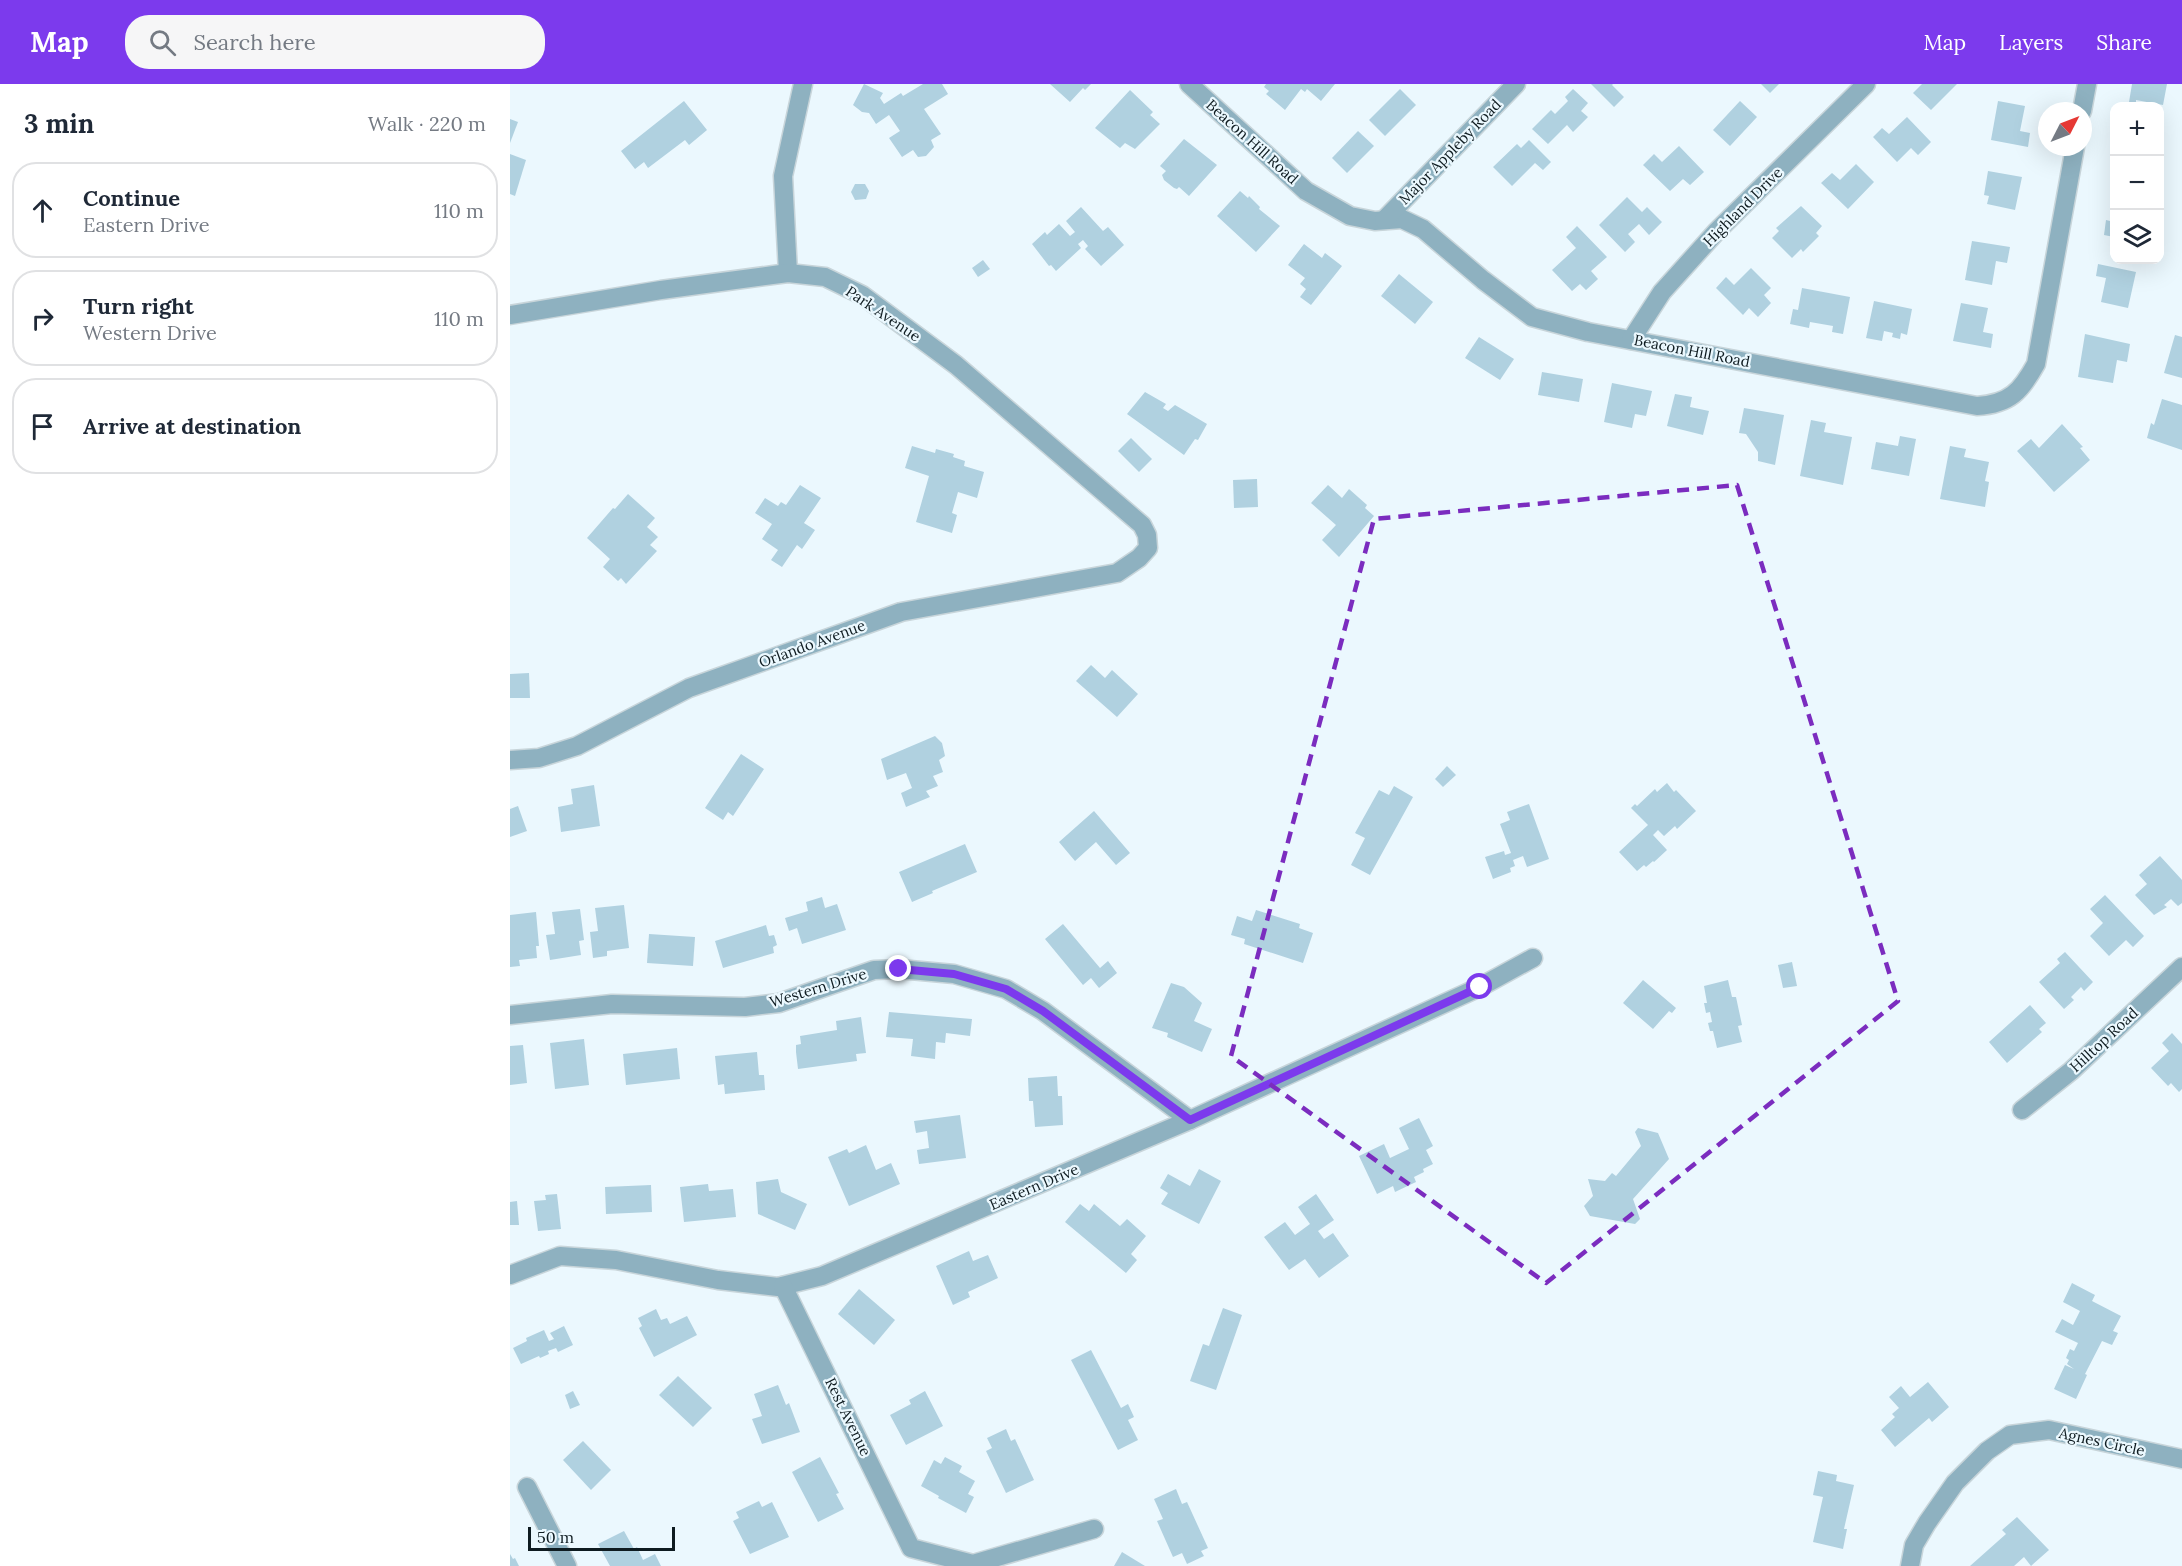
<!DOCTYPE html>
<meta charset="utf-8">
<style>
:root{--surface:#fff;--page:#f6f6f7;--text:#1f2937;--muted:#747a83;--line:#e0e1e3;--accent:#7c3aed}
body{margin:0;font-family:Lora,serif;background:var(--page);color:var(--text)}
.controls{position:absolute;right:18px;top:18px;display:grid;overflow:hidden;border-radius:12px;box-shadow:0 6px 24px #0002}
.controls button{width:54px;height:54px;display:grid;place-items:center;padding:0;border:0;border-bottom:2px solid var(--line);background:var(--surface);color:var(--text);font:30px sans-serif}
.compass{position:absolute;left:1528px;top:18px;width:54px;height:54px;border-radius:50%;background:var(--surface);box-shadow:0 6px 24px #0002;rotate:48deg}
.scale{position:absolute;left:18px;bottom:15px;width:147px;box-sizing:border-box;padding-left:6px;border:3px solid #0e1b20;border-top:0;font-size:16px;line-height:21px;white-space:nowrap;color:#0e1b20;-webkit-text-stroke:4px #ebf8fe;paint-order:stroke}
.stop{position:absolute;width:18px;height:18px;margin:-14px;border:4px solid #7c3aed;border-radius:50%;background:#fff}
.stop.end{background:#7c3aed;border-color:#fff;box-shadow:0 2px 6px #0008}
.list{margin:0;padding:0;list-style:none}
h2{display:flex;justify-content:space-between;align-items:center;height:78px;margin:0;padding:0 24px;font-size:26px}
h2 small{font-size:20px;font-weight:400;color:var(--muted)}
.list li{display:grid;grid-template-columns:39px 1fr auto;gap:18px;align-items:center;box-sizing:border-box;height:96px;margin:0 12px 12px;padding:0 12px;border:2px solid var(--line);border-radius:24px}
.list b{display:block;font-size:22px;white-space:nowrap}
.list p{margin:0;font-size:20px;white-space:nowrap;color:var(--muted)}
.list em{font-size:20px;font-style:normal;color:var(--muted)}
.icon{flex:none;width:33px;height:33px;fill:none;stroke:currentColor;stroke-width:2;stroke-linecap:round;stroke-linejoin:round}
.map{position:relative;flex:none;width:1672px;height:1482px;overflow:hidden}
header{display:flex;align-items:center;gap:36px;box-sizing:border-box;height:84px;padding:0 30px;background:var(--accent);color:#fff}
header strong{font-size:28px}
nav{display:flex;gap:33px;margin-inline-start:auto;font-size:21px}
.search{width:420px;height:54px;background:var(--page);display:flex;align-items:center;gap:15px;box-sizing:border-box;padding:0 21px;border-radius:24px;color:var(--muted);font-size:22px}
main{display:flex}
aside{flex:1;background:var(--surface)}
.map>svg:first-child{display:block}
</style>
<header>
<strong>Map</strong>
<div class="search"><svg class="icon" aria-label="search" viewBox="0 0 24 24"><circle cx="10" cy="10" r="6"/><path d="M15 15l6 6"/></svg>Search here</div>
<nav><a>Map</a><a>Layers</a><a>Share</a></nav>
</header>
<main>
<aside>
<h2>3 min<small>Walk · 220 m</small></h2>
<ul class="list">
<li><svg class="icon" aria-label="ahead" viewBox="0 0 24 24"><path d="M12 20V5M6 11l6-6 6 6"/></svg><div><b>Continue</b><p>Eastern Drive</p></div><em>110 m</em></li>
<li><svg class="icon" aria-label="right" viewBox="0 0 24 24"><path d="M7 20v-9h11M14 6l5 5-5 5"/></svg><div><b>Turn right</b><p>Western Drive</p></div><em>110 m</em></li>
<li><svg class="icon" aria-label="arrive" viewBox="0 0 24 24"><path d="M6 21V4h12l-3 4 3 4H6"/></svg><div><b>Arrive at destination</b></div></li>
</ul>
</aside>
<div class="map">
<svg width="1672" height="1482" viewBox="0 0 1672 1482">
<rect width="100%" height="100%" fill="#ebf8fe"/>
<g fill="#b0d1e0">
<polygon points="354,0 373,9 370,14 374,20 391,9 393,12 413,0 432,0 438,10 414,25 431,50 421,56 424,63 416,72 408,73 403,66 392,73 379,54 390,47 379,31 366,40 359,29 352,28 343,21"/>
<polygon points="540,0 581,0 575,6 573,4 560,18"/>
<polygon points="756,0 825,0 811,17 797,5 795,8 791,5 775,26 756,10 759,7 754,3"/>
<polygon points="1081,0 1103,0 1102,1 1114,13 1104,23"/>
<polygon points="1251,0 1269,0 1260,9"/>
<polygon points="1412,0 1447,0 1421,26 1403,9"/>
<polygon points="1622,0 1657,0 1653,21 1626,16 1626,19 1619,18"/>
<polygon points="890,5 906,21 875,52 859,36"/>
<polygon points="1063,5 1078,19 1071,27 1078,33 1063,48 1057,41 1038,60 1022,45 1041,26 1045,30 1058,17 1055,13"/>
<polygon points="620,6 643,28 640,31 650,40 625,65 615,59 610,64 585,44"/>
<polygon points="174,17 197,46 179,61 175,56 138,84 134,78 125,85 111,67"/>
<polygon points="1230,17 1247,33 1220,62 1203,46"/>
<polygon points="1488,17 1515,22 1510,47 1520,49 1518,63 1481,56"/>
<polygon points="1397,33 1421,58 1408,71 1401,64 1387,78 1363,53 1372,44 1379,50"/>
<polygon points="0,35 8,38 0,59"/>
<polygon points="848,47 864,62 837,89 822,74"/>
<polygon points="674,55 707,81 679,112 669,103 667,105 664,104 654,96 652,91 656,87 650,82"/>
<polygon points="1019,56 1041,78 1033,86 1025,79 1002,102 983,83 1007,60 1011,64"/>
<polygon points="1169,62 1194,88 1180,101 1173,95 1160,107 1133,81 1144,70 1152,78"/>
<polygon points="0,70 16,76 5,112 0,110"/>
<polygon points="1346,80 1364,98 1338,125 1311,99 1322,89 1330,96"/>
<polygon points="1478,87 1512,93 1505,126 1477,120 1479,112 1474,111"/>
<polygon points="345,100 355,100 359,107 356,115 345,116 341,108"/>
<polygon points="730,107 738,114 739,112 750,123 749,125 770,142 746,168 707,132"/>
<polygon points="1117,113 1132,128 1137,123 1152,138 1139,151 1129,140 1118,150 1125,158 1115,168 1089,141"/>
<polygon points="1291,122 1312,142 1306,149 1309,152 1293,168 1291,165 1282,174 1262,154 1269,147 1266,144"/>
<polygon points="571,123 593,147 598,143 614,161 591,182 575,165 578,162 573,156 568,160 571,164 546,187 541,181 539,182 522,160 535,148 537,151 549,140 560,152 565,148 556,137"/>
<polygon points="1596,136 1604,138 1604,153 1594,151"/>
<polygon points="1067,142 1097,173 1081,187 1088,195 1076,206 1070,200 1062,207 1042,186 1066,164 1056,153"/>
<polygon points="1462,157 1500,163 1497,179 1486,177 1482,201 1455,196"/>
<polygon points="794,160 812,174 815,169 832,182 801,221 790,213 796,205 790,200 795,194 778,181"/>
<polygon points="473,176 480,185 468,193 462,184"/>
<polygon points="1588,180 1626,188 1618,224 1591,218 1596,194 1586,192"/>
<polygon points="1241,184 1261,204 1254,211 1261,219 1248,233 1239,224 1233,231 1206,204 1216,193 1224,201"/>
<polygon points="889,190 923,218 905,240 871,212"/>
<polygon points="1292,204 1340,213 1333,250 1322,248 1323,242 1300,238 1299,244 1280,240 1283,225 1288,226"/>
<polygon points="1364,217 1402,225 1397,251 1391,249 1390,255 1382,253 1383,249 1374,247 1372,257 1356,254"/>
<polygon points="1451,219 1478,224 1473,248 1483,250 1481,264 1443,257"/>
<polygon points="1575,250 1620,260 1617,278 1607,276 1603,299 1568,293"/>
<polygon points="1665,251 1672,253 1672,294 1654,289"/>
<polygon points="969,253 1004,275 990,296 955,274"/>
<polygon points="1032,288 1073,295 1069,318 1028,311"/>
<polygon points="1102,299 1142,307 1136,332 1125,330 1122,344 1094,338"/>
<polygon points="635,308 656,320 653,324 658,327 665,321 697,340 688,356 685,355 674,371 617,330"/>
<polygon points="1165,310 1182,313 1180,323 1199,327 1193,351 1157,342"/>
<polygon points="1652,315 1672,321 1672,366 1637,354 1641,339 1644,341"/>
<polygon points="1234,324 1274,331 1265,381 1248,377 1248,368 1236,350 1229,349"/>
<polygon points="1301,336 1316,339 1314,348 1342,353 1333,401 1290,392"/>
<polygon points="1552,340 1573,363 1570,364 1580,376 1544,408 1507,367 1521,355 1529,364"/>
<polygon points="1390,352 1406,355 1399,392 1361,385 1366,358 1388,362"/>
<polygon points="621,354 642,375 629,388 608,367"/>
<polygon points="402,362 425,369 426,365 444,370 443,373 455,377 454,382 474,388 467,414 448,408 442,429 447,431 442,449 406,438 419,392 395,384"/>
<polygon points="1440,362 1456,365 1454,373 1479,378 1475,397 1479,398 1475,423 1430,415"/>
<polygon points="747,395 748,423 724,424 723,396"/>
<polygon points="290,401 311,414 294,439 305,446 292,465 287,461 272,483 261,476 268,466 252,455 262,440 245,429 255,414 268,422 271,418 276,421"/>
<polygon points="818,401 832,414 839,405 857,421 855,424 864,432 829,473 812,456 826,441 801,419"/>
<polygon points="118,410 145,434 137,443 148,453 140,461 147,467 116,500 111,494 108,497 93,483 100,475 77,454 103,424 105,425"/>
<polygon points="581,581 595,594 602,586 628,610 607,633 566,597"/>
<polygon points="19,589 20,614 0,614 0,590"/>
<polygon points="425,652 432,659 435,672 429,676 433,688 423,692 428,702 416,707 420,713 396,723 391,709 402,704 396,689 377,696 371,675"/>
<polygon points="231,670 254,685 223,732 218,728 213,736 195,724"/>
<polygon points="937,682 946,691 933,703 925,695"/>
<polygon points="1157,699 1164,708 1166,706 1186,727 1167,745 1165,742 1154,752 1148,746 1143,751 1157,766 1144,778 1143,777 1136,783 1134,781 1127,787 1109,768 1138,741 1121,724 1125,720 1127,722 1145,705 1147,708"/>
<polygon points="84,701 90,742 51,748 48,723 63,720 61,705"/>
<polygon points="884,702 903,713 860,791 841,781 855,754 845,749 869,706 879,711"/>
<polygon points="1019,720 1039,775 1017,783 1013,772 1003,776 1005,782 1000,784 1001,788 983,795 975,773 994,767 995,771 1001,769 990,740 1000,736 997,728"/>
<polygon points="8,722 17,747 0,753 0,725"/>
<polygon points="584,727 620,769 606,781 586,758 565,777 549,758"/>
<polygon points="455,760 467,788 422,807 423,809 402,818 389,788"/>
<polygon points="1650,772 1672,796 1672,819 1668,822 1661,815 1654,821 1657,823 1644,831 1625,811 1637,800 1629,791"/>
<polygon points="1595,811 1634,852 1623,863 1616,856 1599,872 1580,852 1593,839 1580,825"/>
<polygon points="312,813 315,824 327,820 336,846 292,860 287,844 279,847 275,834 298,827 296,818"/>
<polygon points="114,821 119,864 97,867 97,872 83,874 80,848 88,847 85,824"/>
<polygon points="70,825 74,856 69,857 71,871 40,876 36,851 45,850 42,828"/>
<polygon points="746,826 790,840 789,844 803,849 793,879 734,860 735,855 721,851 727,832 742,837"/>
<polygon points="26,828 29,862 26,862 27,874 9,876 10,882 0,883 0,831"/>
<polygon points="553,840 590,884 598,877 607,889 589,904 581,894 573,901 535,855"/>
<polygon points="256,841 259,852 264,851 267,861 263,863 264,869 213,884 205,857"/>
<polygon points="139,850 185,853 183,882 137,879"/>
<polygon points="1555,868 1583,898 1574,907 1571,903 1561,913 1564,916 1554,925 1529,898 1550,879 1547,875"/>
<polygon points="1282,878 1287,902 1273,904 1268,881"/>
<polygon points="1133,896 1166,924 1162,929 1159,927 1143,945 1113,919"/>
<polygon points="1218,896 1222,913 1226,913 1232,941 1228,942 1232,958 1207,964 1203,947 1200,947 1198,939 1202,938 1200,928 1196,929 1194,919 1197,919 1194,902"/>
<polygon points="661,899 674,903 692,919 684,937 702,945 692,968 657,953 658,949 642,944"/>
<polygon points="1520,921 1536,939 1529,945 1532,948 1497,979 1479,958"/>
<polygon points="379,928 462,935 460,952 436,949 435,959 426,958 425,975 401,972 403,955 376,953"/>
<polygon points="351,933 356,969 346,970 347,977 288,985 286,968 286,961 291,960 290,952 327,946 326,937"/>
<polygon points="1662,949 1672,960 1672,1005 1669,1008 1661,999 1658,1002 1641,984 1659,967 1652,959"/>
<polygon points="74,955 79,1001 45,1005 40,959"/>
<polygon points="13,961 17,999 0,1001 0,962"/>
<polygon points="167,964 170,995 116,1001 113,970"/>
<polygon points="247,968 249,991 254,991 255,1006 215,1010 214,1000 208,1001 205,972"/>
<polygon points="547,992 548,1012 552,1012 553,1041 525,1043 523,1017 519,1017 518,994"/>
<polygon points="450,1031 456,1074 409,1080 407,1066 419,1064 417,1047 406,1049 404,1037"/>
<polygon points="909,1034 923,1062 916,1066 923,1080 913,1085 914,1088 904,1093 906,1098 885,1108 883,1102 867,1110 849,1072 874,1060 880,1074 899,1065 889,1044"/>
<polygon points="1128,1044 1148,1049 1159,1075 1123,1115 1130,1135 1125,1140 1080,1132 1074,1122 1083,1112 1078,1095 1095,1097 1102,1089 1106,1092 1131,1062 1125,1048"/>
<polygon points="356,1061 366,1086 381,1079 390,1100 339,1122 318,1073 337,1065 339,1069"/>
<polygon points="689,1085 711,1097 689,1140 651,1120 658,1109 650,1104 658,1090 680,1102"/>
<polygon points="268,1095 271,1108 297,1120 285,1146 248,1130 246,1098"/>
<polygon points="198,1100 199,1107 223,1105 226,1133 174,1138 170,1103"/>
<polygon points="141,1101 142,1128 96,1130 95,1103"/>
<polygon points="47,1110 51,1145 28,1147 24,1117 36,1116 35,1111"/>
<polygon points="806,1110 824,1136 808,1147 814,1155 823,1149 839,1172 809,1194 795,1175 779,1186 754,1153 775,1138 785,1151 800,1140 788,1123"/>
<polygon points="7,1117 9,1141 0,1141 0,1118"/>
<polygon points="570,1120 579,1127 584,1120 610,1142 617,1135 636,1152 621,1170 627,1176 616,1189 555,1138"/>
<polygon points="459,1167 463,1177 478,1171 488,1194 458,1208 460,1213 443,1221 426,1182"/>
<polygon points="1562,1199 1585,1211 1582,1217 1611,1232 1603,1247 1608,1249 1602,1261 1592,1257 1575,1290 1577,1291 1566,1315 1544,1305 1555,1281 1564,1285 1557,1280 1559,1276 1556,1274 1560,1265 1564,1267 1568,1259 1545,1248 1552,1235 1563,1241 1570,1227 1553,1218"/>
<polygon points="349,1205 385,1236 364,1261 328,1230"/>
<polygon points="713,1224 732,1231 706,1306 680,1297 693,1260 699,1262"/>
<polygon points="146,1225 151,1236 157,1234 160,1240 177,1232 187,1251 144,1273 129,1244 132,1242 128,1234"/>
<polygon points="54,1242 63,1261 48,1268 46,1264 38,1267 39,1270 30,1274 29,1272 11,1280 3,1264 17,1257 16,1254 34,1246 39,1257 44,1255 40,1249"/>
<polygon points="581,1266 611,1324 618,1320 624,1333 618,1336 628,1356 608,1366 561,1276"/>
<polygon points="168,1292 202,1324 183,1343 149,1311"/>
<polygon points="1418,1298 1439,1323 1422,1338 1419,1334 1385,1363 1371,1346 1385,1333 1382,1330 1389,1324 1379,1313 1391,1302 1400,1313"/>
<polygon points="268,1301 276,1321 279,1319 290,1348 252,1360 242,1335 252,1332 244,1310"/>
<polygon points="63,1307 70,1321 60,1325 55,1311"/>
<polygon points="415,1307 433,1342 396,1361 380,1331 401,1320 399,1316"/>
<polygon points="496,1345 501,1357 505,1355 524,1396 496,1409 476,1367 482,1364 477,1354"/>
<polygon points="73,1357 101,1386 81,1406 53,1376"/>
<polygon points="310,1373 329,1409 326,1410 334,1425 308,1438 282,1388"/>
<polygon points="435,1373 452,1382 449,1388 465,1397 458,1410 464,1413 456,1429 428,1414 429,1412 411,1402 424,1376 431,1380"/>
<polygon points="1308,1387 1327,1391 1326,1397 1344,1401 1334,1445 1337,1445 1333,1465 1303,1458 1313,1413 1303,1411"/>
<polygon points="666,1405 672,1420 677,1418 698,1464 691,1467 694,1472 677,1480 672,1469 663,1473 647,1437 653,1435 644,1415"/>
<polygon points="249,1417 252,1423 262,1418 279,1453 240,1470 223,1437 229,1434 226,1428"/>
<polygon points="1507,1433 1539,1466 1521,1482 1514,1473 1504,1482 1460,1482 1496,1450 1492,1446"/>
<polygon points="114,1447 124,1465 127,1463 133,1476 145,1470 151,1482 100,1482 88,1460"/>
<polygon points="612,1468 635,1482 604,1482"/>
<polygon points="0,1470 3,1475 5,1474 9,1482 0,1482"/>
</g>
<g fill="none" stroke-linecap="round" stroke-linejoin="round">
<g stroke="#c8d5da" stroke-width="21">
<g id="minor">
<path d="M 679,0 L 796,107 L 840,132 L 865,137 L 892,135 L 913,145 L 973,196 L 1022,233 L 1078,248 L 1467,322 C 1500,320 1511,307 1526,280 L 1565,63"/>
<polyline points="1572,27 1577,0"/>
<polyline points="874,136 1006,0"/>
<polyline points="278,189 273,92 293,0"/>
<polyline points="0,231 151,206 278,189 315,193 352,211 446,281 632,441 637,451 638,464 629,474 607,489 391,528 179,604 67,662 29,674 0,676"/>
<polyline points="1121,256 1152,208 1206,148 1356,0"/>
<polyline points="0,931 102,920 235,923 269,919 364,886 389,885 444,890 496,905 533,927 680,1036"/>
<polyline points="1512,1026 1561,987 1672,883"/>
<polyline points="0,1191 50,1172 106,1176 208,1196 268,1203 312,1192 680,1036 970,903 1023,874"/>
<polyline points="273,1202 401,1464 463,1480 584,1445"/>
<polyline points="17,1403 57,1482"/>
<polyline points="1400,1482 1404,1461 1417,1439 1445,1399 1477,1367 1500,1351 1539,1346 1672,1375"/>
</g>
</g>
<use href="#minor" stroke="#8eb1c0" stroke-width="18"/>
</g>
<g fill="none" stroke-linecap="round" stroke-linejoin="round">
<polyline stroke="#7c3aed" stroke-width="8" points="389,885 444,890 496,905 533,927 680,1036 970,903"/>
</g>
<path fill="none" stroke="#7b2cbf" stroke-width="4.5" stroke-dasharray="12 8" stroke-linejoin="round" d="M 1227,401 L 1388,917 L 1036,1199 L 721,972 L 864,435 Z"/>
<g text-anchor="middle" stroke-width="4.5" stroke-linejoin="round" paint-order="stroke">
<g font-size="15" fill="#0e1b20" stroke="#ebf8fe">
<text transform="translate(742 58) rotate(42)" y="5">Beacon Hill Road</text>
<text transform="translate(940 68) rotate(-46)" y="5">Major Appleby Road</text>
<text transform="translate(1233 123) rotate(-45)" y="5">Highland Drive</text>
<text transform="translate(373 230) rotate(34)" y="5">Park Avenue</text>
<text transform="translate(1182 267) rotate(11)" y="5">Beacon Hill Road</text>
<text transform="translate(302 560) rotate(-20)" y="5">Orlando Avenue</text>
<text transform="translate(308 904) rotate(-17)" y="5">Western Drive</text>
<text transform="translate(1594 956) rotate(-43)" y="5">Hilltop Road</text>
<text transform="translate(524 1103) rotate(-23)" y="5">Eastern Drive</text>
<text transform="translate(338 1333) rotate(64)" y="5">Rest Avenue</text>
<text transform="translate(1592 1358) rotate(12)" y="5">Agnes Circle</text>
</g>
</g>
</svg>
<div class="controls">
<button>+</button>
<button>−</button>
<button><svg class="icon" aria-label="layers" viewBox="0 0 24 24"><path d="M12 4l9 5-9 5-9-5zM3 14l9 5 9-5"/></svg></button>
</div>
<svg class="compass" viewBox="-18 -18 36 36"><path d="M0-13l5 13h-10z" fill="#e53935"/><path d="M0 13l5-13h-10z" fill="#747a83"/></svg>
<div class="scale">50 m</div>
<div class="stop" style="left:970px;top:903px"></div>
<div class="stop end" style="left:389px;top:885px"></div>
</div>
</main>
